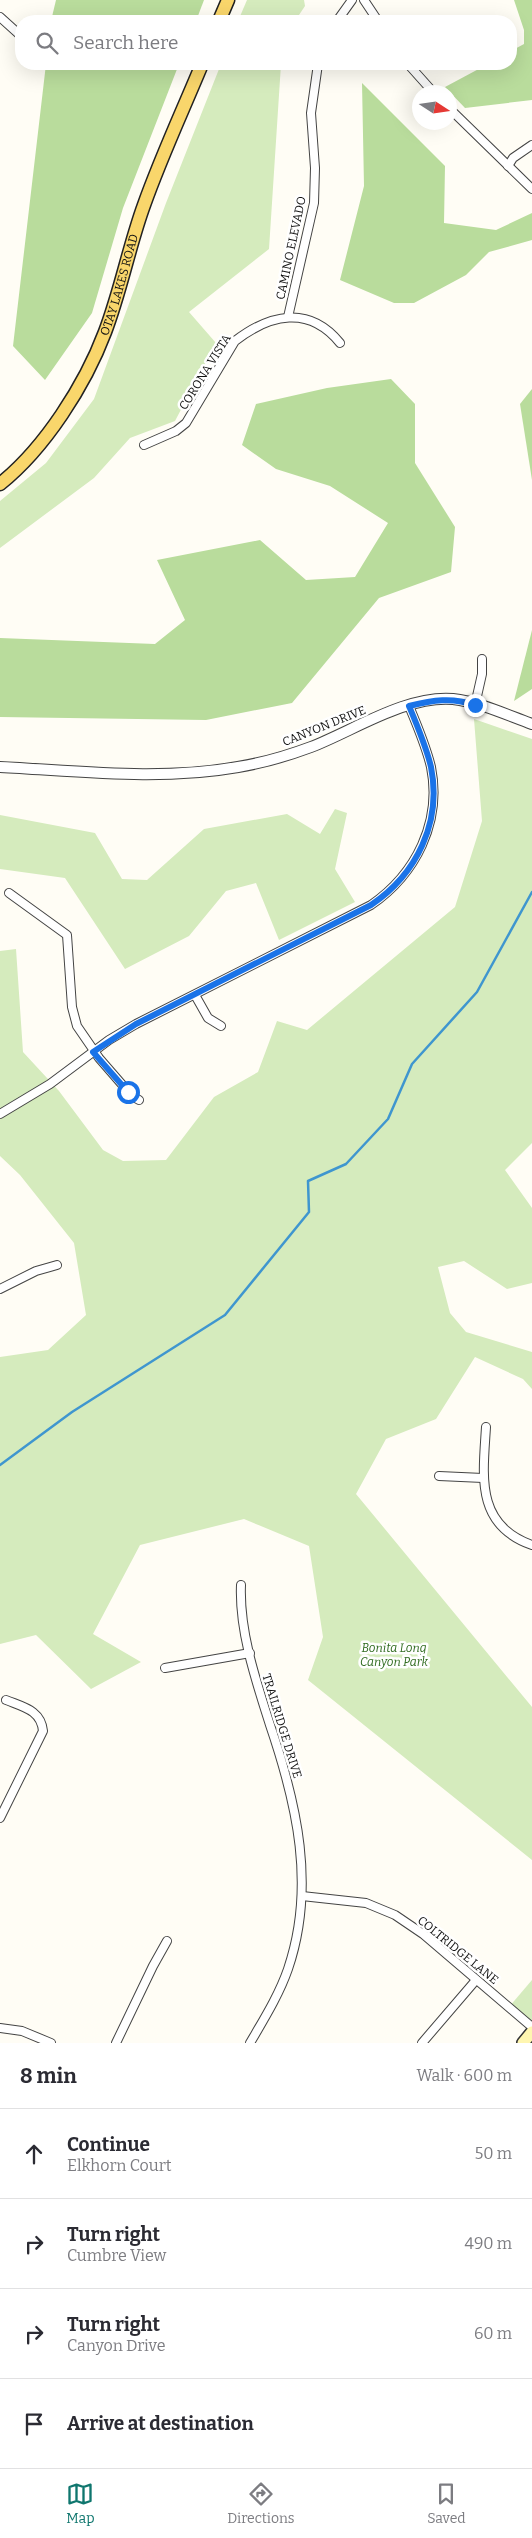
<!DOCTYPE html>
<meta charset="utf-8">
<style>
:root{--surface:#fff;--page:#f2f2f3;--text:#2b2b33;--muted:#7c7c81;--line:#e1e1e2;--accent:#0f766e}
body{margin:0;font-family:Bitter,serif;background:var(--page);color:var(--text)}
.compass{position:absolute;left:412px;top:85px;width:45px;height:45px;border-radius:50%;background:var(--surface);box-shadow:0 5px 20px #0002;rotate:102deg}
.stop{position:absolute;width:15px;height:15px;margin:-11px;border:4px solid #1a73e8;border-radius:50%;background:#fff}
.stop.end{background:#1a73e8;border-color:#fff;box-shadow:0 1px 5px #0008}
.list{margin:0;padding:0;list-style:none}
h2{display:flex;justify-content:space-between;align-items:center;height:65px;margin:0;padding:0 20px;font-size:21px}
h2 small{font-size:16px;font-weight:400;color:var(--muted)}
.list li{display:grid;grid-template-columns:32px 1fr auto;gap:15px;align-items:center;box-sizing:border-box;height:90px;padding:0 20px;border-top:1px solid var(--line)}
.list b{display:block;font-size:19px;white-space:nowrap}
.list p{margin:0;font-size:16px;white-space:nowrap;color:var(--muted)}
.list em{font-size:16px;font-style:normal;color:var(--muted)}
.icon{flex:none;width:28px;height:28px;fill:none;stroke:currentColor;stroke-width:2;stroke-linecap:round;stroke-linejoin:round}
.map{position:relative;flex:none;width:532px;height:2043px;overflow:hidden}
.search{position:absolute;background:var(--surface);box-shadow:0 5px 20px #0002;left:15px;right:15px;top:15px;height:55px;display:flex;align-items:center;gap:12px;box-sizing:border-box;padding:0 18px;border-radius:20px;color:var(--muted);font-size:19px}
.sheet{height:425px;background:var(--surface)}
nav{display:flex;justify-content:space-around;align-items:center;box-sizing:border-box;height:70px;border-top:1px solid var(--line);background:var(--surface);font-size:14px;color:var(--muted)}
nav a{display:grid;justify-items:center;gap:2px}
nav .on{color:var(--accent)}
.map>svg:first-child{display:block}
</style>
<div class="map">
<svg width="532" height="2043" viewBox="0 0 532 2043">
<rect width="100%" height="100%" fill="#fffdf5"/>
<g fill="#d5ebbd">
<polygon points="247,0 304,0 305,6 295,21 238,21"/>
<polygon points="221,64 281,64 269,249 189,312 216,343 175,421 130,438 94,478 0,548 0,501 46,463 94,399 166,203"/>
<polygon points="474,719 532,739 532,1143 505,1170 532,1208 532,1283 507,1289 464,1261 438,1267 450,1313 466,1332 532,1352 532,1389 523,1379 475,1357 436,1419 386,1439 356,1494 532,1707 532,1860 308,1680 323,1637 309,1546 244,1519 140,1545 93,1634 141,1662 91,1689 36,1635 0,1644 0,1357 48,1350 86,1315 74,1243 20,1175 0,1156 0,951 16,949 23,1052 59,1091 103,1150 123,1161 166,1160 214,1097 258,1072 277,1021 307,1030 455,907 482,821"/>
<polygon points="335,809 347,813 335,869 355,902 279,940 256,883 226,891 189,936 125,969 65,878 0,869 0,815 95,833 122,879 147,880 204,829 287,814 320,834"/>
<polygon points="532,1980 532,2027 509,2007"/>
</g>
<g fill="#b9dc9c">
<polygon points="56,0 204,0 196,21 51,21"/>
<polygon points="514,0 532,0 532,100 465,108 445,87 488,64 511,64 511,51 524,44 524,30"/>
<polygon points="46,64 179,64 123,208 92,313 45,380 13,346"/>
<polygon points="362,83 445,166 444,223 496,230 532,213 532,240 489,252 466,275 414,303 394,303 340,280 364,186"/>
<polygon points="391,379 415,404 415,463 455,527 451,572 379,598 292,703 206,720 0,717 0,638 155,644 185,620 157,560 260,540 306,580 355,577 388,523 330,486 276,469 242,445 256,404 327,388"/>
<polygon points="532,389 532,480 520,404"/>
<polygon points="532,630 532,689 514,701"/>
</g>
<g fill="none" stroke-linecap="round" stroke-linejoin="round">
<polyline stroke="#3f96cf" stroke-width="2.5" points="0,1465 72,1412 225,1315 309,1212 308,1181 346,1164 388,1119 412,1064 477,992 532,892"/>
<g stroke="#444" stroke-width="10">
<g id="minor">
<polyline points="364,0 378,21"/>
<polyline points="0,17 21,36"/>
<polyline points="337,21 352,0"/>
<polyline points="408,64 433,92"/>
<polyline points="450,109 532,189"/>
<polyline points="508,166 513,158 532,145"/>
<polyline points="288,317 314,203 315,168 311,113 318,64"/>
<path d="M 144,445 L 176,431 L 186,423 L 235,341 C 270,314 309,305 340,343"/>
<polyline points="475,705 482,674 482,659"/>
<polyline points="9,893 67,935 72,1007 77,1026 99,1058 132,1096 139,1100"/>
<polyline points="195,995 208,1018 221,1026"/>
<path d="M 0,1114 L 50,1084 L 109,1040 L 136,1024 L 371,905 C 416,874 442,822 431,767 C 426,746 417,725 409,706"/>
<polyline points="0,1289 36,1271 57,1265"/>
<path d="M 486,1427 C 483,1476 475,1525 532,1545"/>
<polyline points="439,1476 483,1478"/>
<path d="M 241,1585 C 239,1631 256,1681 270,1725 C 297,1804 316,1887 288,1969 C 279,1995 264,2019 250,2043"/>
<polyline points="165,1668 250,1653"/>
<path d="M 0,1818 L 43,1731 C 41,1710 23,1707 6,1700"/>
<polyline points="302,1896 366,1903 395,1915 423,1934 532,2027"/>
<polyline points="0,2028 22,2031 51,2043"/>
<polyline points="116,2043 153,1966 167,1941"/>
<polyline points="422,2043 476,1980"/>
</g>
</g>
<g stroke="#444" stroke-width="12">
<path id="tertiary" d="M 0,767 C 79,771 159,781 238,767 C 262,763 287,756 311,747 C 353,731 406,695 453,699 C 479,702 507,715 532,724"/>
</g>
<g stroke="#333" stroke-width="14">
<polyline id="secondary" points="523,2043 532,2032"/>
</g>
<g stroke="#222" stroke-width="15">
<g id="primary">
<polyline points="219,21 228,0"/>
<path id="s1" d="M 0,484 C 45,448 85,385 105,332 C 121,290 129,246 144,205 C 161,157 183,110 202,64"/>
</g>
</g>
<use href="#minor" stroke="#fff" stroke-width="8"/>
<use href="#tertiary" stroke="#fff" stroke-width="10"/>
<use href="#secondary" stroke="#fff6b0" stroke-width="11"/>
<use href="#primary" stroke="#f9d66b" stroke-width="12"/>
</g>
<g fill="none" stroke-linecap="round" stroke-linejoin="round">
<path stroke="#1a73e8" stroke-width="6" d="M 128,1092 L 93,1052 L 136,1024 L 371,905 C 417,874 442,822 431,767 C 426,746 417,725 409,706 C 433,700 452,697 475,705"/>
</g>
<g text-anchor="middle" stroke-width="5" stroke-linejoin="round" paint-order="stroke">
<g font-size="12" fill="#111" stroke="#fff">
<text transform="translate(291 248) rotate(-78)" y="4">CAMINO ELEVADO</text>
<text dy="4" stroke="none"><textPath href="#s1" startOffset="236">OTAY LAKES ROAD</textPath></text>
<text transform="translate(205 372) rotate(-58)" y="4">CORONA VISTA</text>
<text transform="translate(324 726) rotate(-22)" y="4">CANYON DRIVE</text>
<text transform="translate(282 1726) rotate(73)" y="4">TRAILRIDGE DRIVE</text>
<text transform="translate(458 1950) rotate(39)" y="4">COLTRIDGE LANE</text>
</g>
<g font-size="12" font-style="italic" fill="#2f6b1f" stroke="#fff">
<text x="394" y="1652">Bonita Long<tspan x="394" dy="14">Canyon Park</tspan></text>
</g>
</g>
</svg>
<svg class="compass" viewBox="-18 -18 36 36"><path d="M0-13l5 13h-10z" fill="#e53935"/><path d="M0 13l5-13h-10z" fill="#7c7c81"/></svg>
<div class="stop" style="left:128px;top:1092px"></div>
<div class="stop end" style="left:475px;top:705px"></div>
<div class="search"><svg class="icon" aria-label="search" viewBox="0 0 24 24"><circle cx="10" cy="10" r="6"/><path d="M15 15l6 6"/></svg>Search here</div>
</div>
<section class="sheet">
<h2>8 min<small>Walk · 600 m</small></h2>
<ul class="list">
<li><svg class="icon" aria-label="ahead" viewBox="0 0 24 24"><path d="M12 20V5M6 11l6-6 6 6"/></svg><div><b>Continue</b><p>Elkhorn Court</p></div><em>50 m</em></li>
<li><svg class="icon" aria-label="right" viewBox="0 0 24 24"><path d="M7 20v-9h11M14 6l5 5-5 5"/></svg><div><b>Turn right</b><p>Cumbre View</p></div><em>490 m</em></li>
<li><svg class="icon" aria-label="right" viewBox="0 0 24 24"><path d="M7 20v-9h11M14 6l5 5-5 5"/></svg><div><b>Turn right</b><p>Canyon Drive</p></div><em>60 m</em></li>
<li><svg class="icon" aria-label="arrive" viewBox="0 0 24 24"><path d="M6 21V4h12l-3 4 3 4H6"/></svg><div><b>Arrive at destination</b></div></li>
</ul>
</section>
<nav>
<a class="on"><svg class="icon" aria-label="map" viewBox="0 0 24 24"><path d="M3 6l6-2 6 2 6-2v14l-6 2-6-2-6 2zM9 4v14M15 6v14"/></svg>Map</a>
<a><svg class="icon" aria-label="directions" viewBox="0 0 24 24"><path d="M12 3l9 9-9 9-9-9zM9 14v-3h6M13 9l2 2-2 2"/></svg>Directions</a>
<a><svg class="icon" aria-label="saved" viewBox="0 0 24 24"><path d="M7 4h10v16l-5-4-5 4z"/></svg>Saved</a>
</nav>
